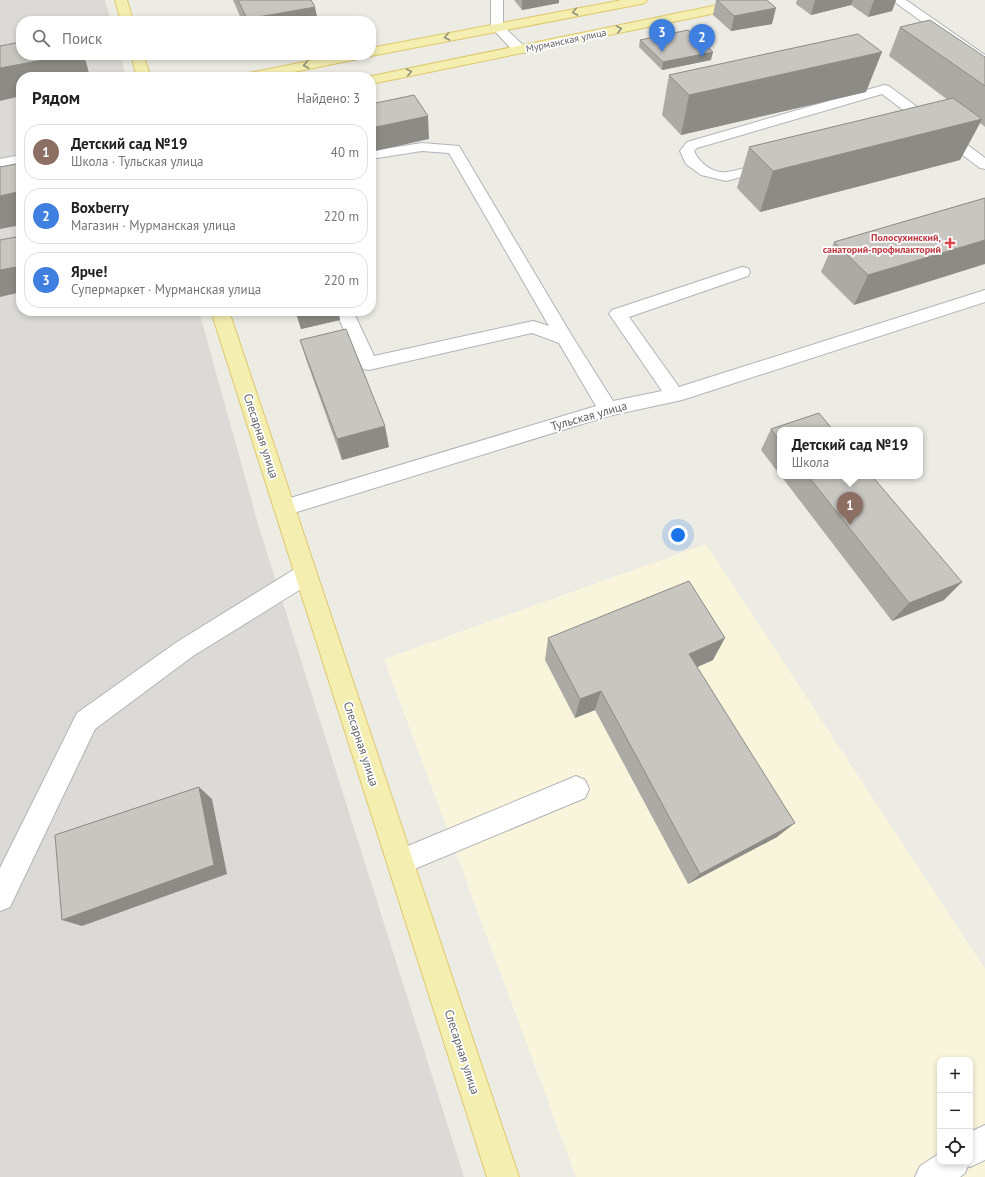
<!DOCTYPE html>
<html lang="ru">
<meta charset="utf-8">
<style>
:root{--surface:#fff;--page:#f2f2f2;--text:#202124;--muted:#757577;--line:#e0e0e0;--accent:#d25b44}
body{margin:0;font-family:"PT Sans",sans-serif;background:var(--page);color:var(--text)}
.controls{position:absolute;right:12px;bottom:12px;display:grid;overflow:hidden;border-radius:8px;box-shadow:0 2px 6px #0003}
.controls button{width:36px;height:36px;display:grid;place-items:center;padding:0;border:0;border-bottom:1px solid var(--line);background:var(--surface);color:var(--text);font:20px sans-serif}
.you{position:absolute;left:678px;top:535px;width:14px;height:14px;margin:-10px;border:3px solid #fff;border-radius:50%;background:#1a73e8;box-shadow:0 0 0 6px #1a73e833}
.badge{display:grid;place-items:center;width:26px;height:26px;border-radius:50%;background:var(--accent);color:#fff;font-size:13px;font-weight:700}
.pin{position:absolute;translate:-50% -33px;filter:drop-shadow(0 1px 2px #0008)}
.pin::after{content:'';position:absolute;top:21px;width:14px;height:12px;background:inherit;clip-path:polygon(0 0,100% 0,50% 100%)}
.popup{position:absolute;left:777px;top:427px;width:146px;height:52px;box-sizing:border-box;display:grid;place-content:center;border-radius:8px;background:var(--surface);filter:drop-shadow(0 1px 3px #0005);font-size:13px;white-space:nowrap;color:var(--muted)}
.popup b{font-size:15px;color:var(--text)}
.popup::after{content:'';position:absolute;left:50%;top:100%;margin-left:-8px;border:8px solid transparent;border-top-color:var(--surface)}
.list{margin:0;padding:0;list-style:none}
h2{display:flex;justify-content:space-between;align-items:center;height:52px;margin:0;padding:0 16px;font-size:17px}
h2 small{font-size:13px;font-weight:400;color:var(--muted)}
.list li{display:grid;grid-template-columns:26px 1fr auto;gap:12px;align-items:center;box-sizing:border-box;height:56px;margin:0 8px 8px;padding:0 8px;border:1px solid var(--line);border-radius:16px}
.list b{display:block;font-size:15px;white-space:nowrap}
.list p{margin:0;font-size:13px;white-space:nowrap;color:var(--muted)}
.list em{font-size:13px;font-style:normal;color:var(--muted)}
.icon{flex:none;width:22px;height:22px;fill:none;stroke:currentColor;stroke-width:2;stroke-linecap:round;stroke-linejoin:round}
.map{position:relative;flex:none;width:985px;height:1177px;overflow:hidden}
.search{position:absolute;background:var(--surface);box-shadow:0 2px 6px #0003;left:16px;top:16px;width:360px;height:44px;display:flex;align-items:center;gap:10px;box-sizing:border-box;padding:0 14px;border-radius:16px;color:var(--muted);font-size:15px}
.panel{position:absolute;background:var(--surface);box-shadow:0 2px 6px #0003;left:16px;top:72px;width:360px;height:244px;border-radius:16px}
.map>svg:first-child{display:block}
</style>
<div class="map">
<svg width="985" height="1177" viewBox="0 0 985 1177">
<rect width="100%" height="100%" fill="#ecebe4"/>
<path fill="#f9f5dc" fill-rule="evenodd" d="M 706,544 L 985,969 L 985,1177 L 576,1177 L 384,659 ZM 940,1060 L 970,1060 L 970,1162 L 940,1162 Z"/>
<polygon fill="#dbdad6" points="0,0 105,0 111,21 21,21 21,55 120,55 126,77 21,77 21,311 199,311 258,524 464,1177 0,1177"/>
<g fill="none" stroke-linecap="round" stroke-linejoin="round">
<g stroke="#b1b3b7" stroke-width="2">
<g id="minor">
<polygon points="491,0 503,0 503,26 525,47 526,50 525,53 515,53 491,27"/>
<polygon points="892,0 906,0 985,55 985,65 980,64"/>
<path d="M 884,85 L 889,86 L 985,158 L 985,169 L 980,168 L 882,94 L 697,148 L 694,151 C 699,163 714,174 727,172 C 741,170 756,164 770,161 L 775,162 L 777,165 L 775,168 L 726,181 L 701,175 L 686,164 L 680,151 L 687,142 Z"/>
<polygon points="422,143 459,146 572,336 613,401 662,391 612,318 609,314 612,310 742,267 748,268 750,272 748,276 629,317 679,387 985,290 985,302 682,400 608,416 284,516 277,514 274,508 277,502 596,406 559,343 532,333 369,370 363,369 335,311 353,311 374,356 533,321 549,326 449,153 422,151 371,159 371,151"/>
<polygon points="21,155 21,163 0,167 0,159"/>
<polygon points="306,565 314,567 317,574 314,581 193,656 95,729 10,907 0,911 0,868 77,713 177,642 298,567"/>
<polygon points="576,776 585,780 589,789 585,798 400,875 391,871 387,862 391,853"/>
<polygon points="985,1125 985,1160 970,1167 968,1166 965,1173 960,1177 915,1177 920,1166 940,1153 940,1162 970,1162 970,1132"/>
</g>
</g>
<g stroke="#dfc86a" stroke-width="2">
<g id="major">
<polygon points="115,0 127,0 133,21 121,21"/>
<polygon points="622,0 647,0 645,3 641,4 371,56 368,55 371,55 371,48"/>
<polygon points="742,0 766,0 764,3 760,4 371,84 371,77 367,77"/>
<polygon points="131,55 143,55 151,77 137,77"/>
<polygon points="339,55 364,55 363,58 358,59 269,77 242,77 244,74"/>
<polygon points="211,311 229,311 519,1177 487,1177"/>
</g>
</g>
<use href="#minor" fill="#fff" fill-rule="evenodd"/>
<use href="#major" fill="#f4efb1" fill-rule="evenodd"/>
</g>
<g fill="#acaaa5">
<polygon points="233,0 311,0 318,21 242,21"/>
<polygon points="514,0 559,0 559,3 522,10"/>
<polygon points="716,0 767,0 772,24 731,31 713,15"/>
<polygon points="797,0 896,0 892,11 868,17 851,5 811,15 796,4"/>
<polygon points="900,27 985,57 985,127 980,123 960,160 760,212 737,188 749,147 948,100 889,56"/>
<polygon points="640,40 711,60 662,70 639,47"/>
<polygon points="669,75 866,92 681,135 662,115"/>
<polygon points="985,198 854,305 821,272 834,242"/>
<polygon points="295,311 338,311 340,320 301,329"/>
<polygon points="300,340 389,447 342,460 307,362"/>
<polygon points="771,429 780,430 780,475 761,450"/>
<polygon points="781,476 872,476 944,600 892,621"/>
<polygon points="548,638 713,660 697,667 777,837 688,884 595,710 575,718 545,660"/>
</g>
<g fill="#8c8b86">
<polygon points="522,0 559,0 559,3 522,10"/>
<polygon points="815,0 853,0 851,5 811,15"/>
<polygon points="874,0 896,0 892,11 868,17"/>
<polygon points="315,7 318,21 247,21 247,19"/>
<polygon points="776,8 772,24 731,31 734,16"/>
<polygon points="713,52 711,60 662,70 663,62"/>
<polygon points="882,52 866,92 681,135 689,95"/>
<polygon points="70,55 83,55 86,62 90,77 21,77 21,96 0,101 0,68"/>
<polygon points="428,116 429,139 371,152 371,128"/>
<polygon points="982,119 960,160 760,212 773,171"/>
<polygon points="21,191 21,225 0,229 0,196"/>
<polygon points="985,240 985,264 854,305 868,275"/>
<polygon points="21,266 21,292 0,297 0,270"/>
<polygon points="296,311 338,311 340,320 301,329"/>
<polygon points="385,426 389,447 342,460 337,439"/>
<polygon points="962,582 944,600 892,621 909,603"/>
<polygon points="725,638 713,660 679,675 689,654"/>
<polygon points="601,691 595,710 575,718 580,699"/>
<polygon points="199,787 212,799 227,874 82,926 62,920"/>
<polygon points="795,823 777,837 688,884 700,874"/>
</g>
<g fill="#c8c6c0" stroke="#8c8b86">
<polygon points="238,0 311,0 315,7 247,19"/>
<polygon points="717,0 767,0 776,8 734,16"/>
<polygon points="930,20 985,57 985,86 900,27"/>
<polygon points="688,30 713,52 663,62 640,40"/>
<polygon points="858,34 882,52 689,95 669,75"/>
<polygon points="21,42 21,55 70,55 0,68 0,46"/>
<polygon points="414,95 428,116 371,128 371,104"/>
<polygon points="953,98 982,119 773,171 749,147"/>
<polygon points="21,163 21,191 0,196 0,167"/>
<polygon points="985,198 985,240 868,275 834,242"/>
<polygon points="21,236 21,266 0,270 0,240"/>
<polygon points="346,329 385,426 337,439 300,340"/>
<polygon points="819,413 833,430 780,430 780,441 771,429"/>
<polygon points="808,476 872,476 962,582 909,603"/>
<polygon points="689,581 725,638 689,654 795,823 700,874 601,691 580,699 548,638"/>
<polygon points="199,787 214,865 62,920 55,835"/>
</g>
<defs><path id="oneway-chevron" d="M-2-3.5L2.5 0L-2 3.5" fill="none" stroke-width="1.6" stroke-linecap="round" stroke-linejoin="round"/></defs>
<g stroke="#91917e">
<use href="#oneway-chevron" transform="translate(575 12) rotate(169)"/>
<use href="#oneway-chevron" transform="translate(619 29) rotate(-12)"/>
<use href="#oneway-chevron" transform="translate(447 37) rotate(169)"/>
<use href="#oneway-chevron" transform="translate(306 65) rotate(169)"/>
<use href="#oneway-chevron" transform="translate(409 72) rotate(-11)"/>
</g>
<path fill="#e0444e" stroke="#fff" stroke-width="1.5" d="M948 237h4v4h4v4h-4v4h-4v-4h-4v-4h4z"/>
<g text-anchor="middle" stroke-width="3.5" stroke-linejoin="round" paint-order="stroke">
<g font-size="10" fill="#5c5e62" stroke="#fff">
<text transform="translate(566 40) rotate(-12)" y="4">Мурманская улица</text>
</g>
<g font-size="10" font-weight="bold" fill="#be3a42" stroke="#fff" text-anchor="end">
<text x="941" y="241">Полосухинский,<tspan x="941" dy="12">санаторий-профилакторий</tspan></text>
</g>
<g font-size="12" fill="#5c5e62" stroke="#fff">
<text transform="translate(589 416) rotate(-16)" y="4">Тульская улица</text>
<text transform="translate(261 436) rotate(72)" y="4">Слесарная улица</text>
<text transform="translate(361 744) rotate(72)" y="4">Слесарная улица</text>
<text transform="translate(462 1052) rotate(72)" y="4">Слесарная улица</text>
</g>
</g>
</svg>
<div class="controls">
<button>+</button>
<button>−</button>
<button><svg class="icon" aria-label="locate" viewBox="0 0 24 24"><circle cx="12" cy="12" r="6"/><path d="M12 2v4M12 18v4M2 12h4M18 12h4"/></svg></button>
</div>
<div class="you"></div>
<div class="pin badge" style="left:850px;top:525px;background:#8d6e63">1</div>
<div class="popup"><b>Детский сад №19</b>Школа</div>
<div class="pin badge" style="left:702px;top:57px;background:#3f7fe0">2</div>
<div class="pin badge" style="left:662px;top:52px;background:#3f7fe0">3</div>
<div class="search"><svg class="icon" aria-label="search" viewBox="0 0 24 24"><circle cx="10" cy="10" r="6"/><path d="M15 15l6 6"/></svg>Поиск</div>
<section class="panel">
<h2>Рядом<small>Найдено: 3</small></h2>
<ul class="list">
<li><span class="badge" style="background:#8d6e63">1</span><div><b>Детский сад №19</b><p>Школа · Тульская улица</p></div><em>40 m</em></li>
<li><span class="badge" style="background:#3f7fe0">2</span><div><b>Boxberry</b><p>Магазин · Мурманская улица</p></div><em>220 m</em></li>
<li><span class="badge" style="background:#3f7fe0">3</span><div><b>Ярче!</b><p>Супермаркет · Мурманская улица</p></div><em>220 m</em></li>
</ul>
</section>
</div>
